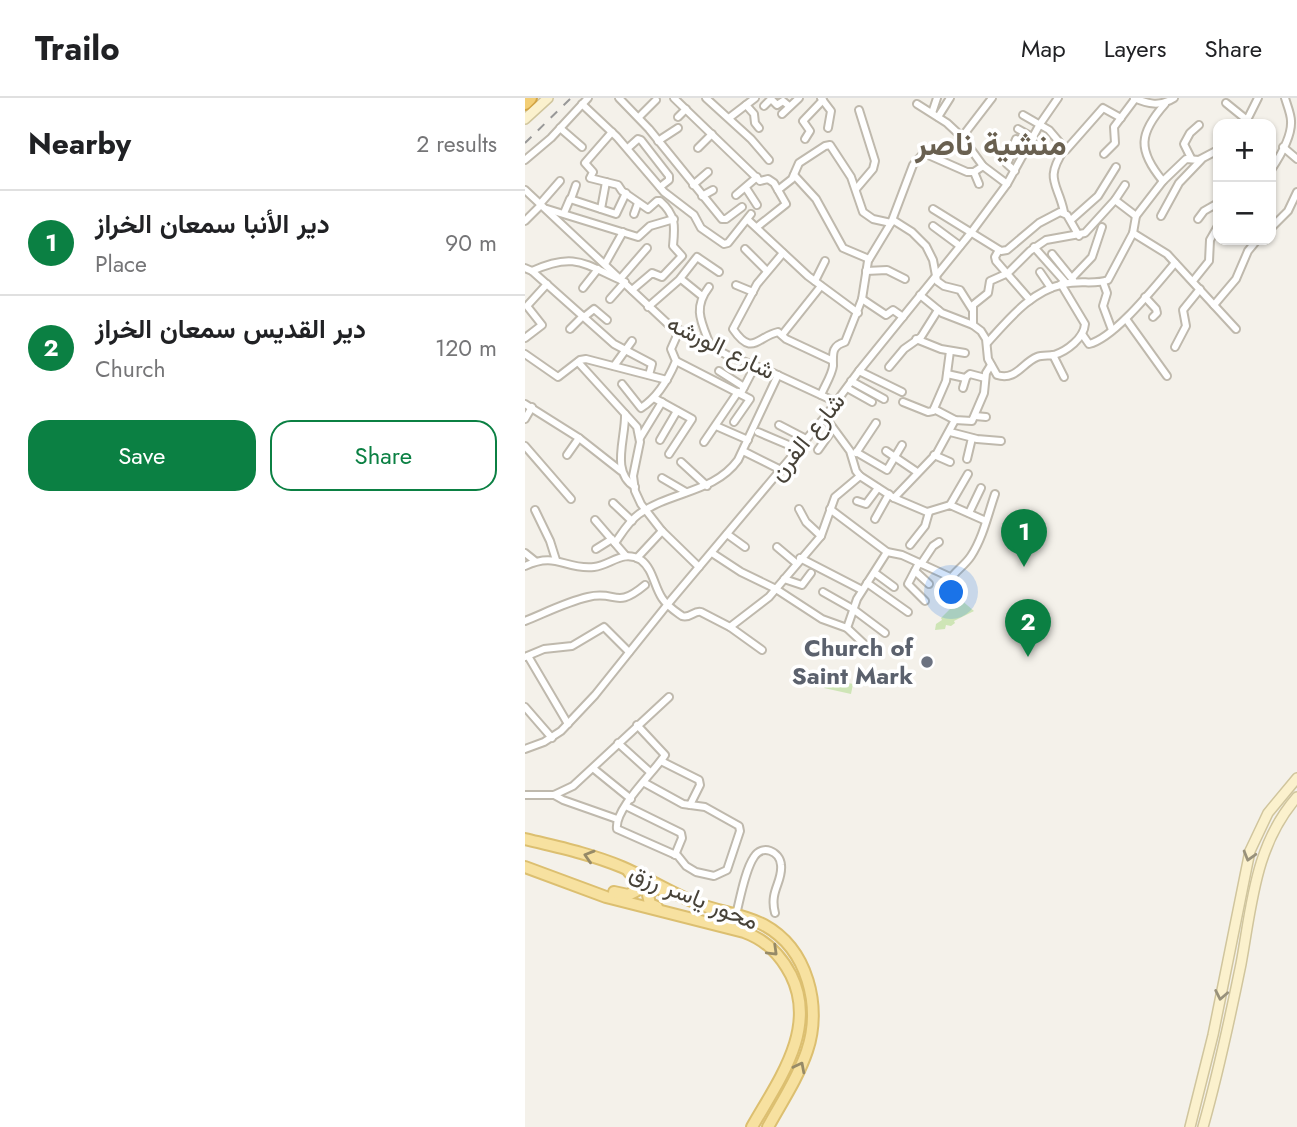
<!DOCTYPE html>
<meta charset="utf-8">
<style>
:root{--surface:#fff;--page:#f2f2f2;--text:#202124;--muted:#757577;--line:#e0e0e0;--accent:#0b8043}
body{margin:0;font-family:Jost,Vazirmatn,sans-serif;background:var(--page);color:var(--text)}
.controls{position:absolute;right:21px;top:21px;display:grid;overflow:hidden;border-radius:14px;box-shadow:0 2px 5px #0004}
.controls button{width:63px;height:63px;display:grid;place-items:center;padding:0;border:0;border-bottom:2px solid var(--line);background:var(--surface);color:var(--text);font:35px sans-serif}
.you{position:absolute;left:427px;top:495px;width:24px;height:24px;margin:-18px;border:5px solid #fff;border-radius:50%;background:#1a73e8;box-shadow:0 0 0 10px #1a73e833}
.badge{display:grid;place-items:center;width:46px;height:46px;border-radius:50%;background:var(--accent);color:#fff;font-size:23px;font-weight:700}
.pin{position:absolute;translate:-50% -58px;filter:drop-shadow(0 2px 4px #0008)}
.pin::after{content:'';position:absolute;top:37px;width:24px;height:21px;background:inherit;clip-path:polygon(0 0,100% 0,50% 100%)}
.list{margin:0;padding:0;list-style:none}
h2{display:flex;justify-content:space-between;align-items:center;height:91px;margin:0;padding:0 28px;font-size:30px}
h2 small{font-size:23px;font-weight:400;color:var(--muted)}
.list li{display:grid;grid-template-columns:46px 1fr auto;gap:21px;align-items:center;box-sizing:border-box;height:105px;padding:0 28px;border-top:2px solid var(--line)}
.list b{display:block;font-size:26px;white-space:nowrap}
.list p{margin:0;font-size:23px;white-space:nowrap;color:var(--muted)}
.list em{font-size:23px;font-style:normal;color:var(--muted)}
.actions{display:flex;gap:14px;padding:21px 28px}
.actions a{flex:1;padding:16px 0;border:2px solid var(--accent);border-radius:21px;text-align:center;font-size:24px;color:var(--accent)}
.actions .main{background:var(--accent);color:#fff}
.map{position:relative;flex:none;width:772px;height:1029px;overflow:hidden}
header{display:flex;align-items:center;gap:42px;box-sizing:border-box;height:98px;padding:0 35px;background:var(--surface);border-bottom:2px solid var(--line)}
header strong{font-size:33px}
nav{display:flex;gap:38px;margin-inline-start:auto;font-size:24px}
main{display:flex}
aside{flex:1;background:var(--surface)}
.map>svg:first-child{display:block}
</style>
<header>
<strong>Trailo</strong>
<nav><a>Map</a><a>Layers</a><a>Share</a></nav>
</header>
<main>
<aside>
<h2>Nearby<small>2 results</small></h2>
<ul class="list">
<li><span class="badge">1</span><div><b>دير الأنبا سمعان الخراز</b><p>Place</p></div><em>90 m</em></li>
<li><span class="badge">2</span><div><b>دير القديس سمعان الخراز</b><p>Church</p></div><em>120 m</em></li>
</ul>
<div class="actions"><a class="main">Save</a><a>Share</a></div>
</aside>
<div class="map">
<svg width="772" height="1029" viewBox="0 0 772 1029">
<rect width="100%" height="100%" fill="#f4f1ea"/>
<g fill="#cee5b6">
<polygon points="435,501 449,513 429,523 430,525 426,528 421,527 420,531 410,532 411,526 417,522 416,520"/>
<polygon points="273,574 294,579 292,590 270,584"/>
<polygon points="301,580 328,586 326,596 299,590"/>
</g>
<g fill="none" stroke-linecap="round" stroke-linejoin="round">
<g stroke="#bfb9ad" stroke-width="10">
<g id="street">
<polyline points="94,0 124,31 197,121 201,121 217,109"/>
<polyline points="149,0 235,83 243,81 249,85 261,106 232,129"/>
<polyline points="181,0 226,41 244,62"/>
<polyline points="296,0 306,13 303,30"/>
<path d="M 609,0 C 623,6 635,9 649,0"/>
<polyline points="701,5 722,22"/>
<polyline points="57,6 92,39 139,94 169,117 176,130 199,146 203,145 226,116"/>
<polyline points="392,6 422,25 437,39 458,68 482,86"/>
<polyline points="221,7 229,16 230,25 234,30"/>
<polyline points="239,8 246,1 252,7 258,3 264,8"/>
<polyline points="407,15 412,0"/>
<polyline points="257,16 274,0"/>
<polyline points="498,17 524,32 541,52 578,10 596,20"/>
<polyline points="114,19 131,2"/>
<polyline points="153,19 161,11"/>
<polyline points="413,19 425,0"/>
<polyline points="204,20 230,0"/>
<polyline points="720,26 733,0"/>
<polyline points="35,30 57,49"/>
<polyline points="493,31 509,40"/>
<path d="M 87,34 L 60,65 L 68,74 L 65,80 L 93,87 L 97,93 L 123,111 L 132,103 L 135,103 C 151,117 150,128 148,148 L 157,158 L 137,179 L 127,175 L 107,192"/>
<polyline points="437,39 467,0"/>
<polyline points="280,41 285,33 278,23 298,2"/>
<polyline points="491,41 489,46 502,53"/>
<polyline points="133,43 153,30"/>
<polyline points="758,49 772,61"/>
<polyline points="103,50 113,41 116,42 144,78 144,82 135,89"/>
<polyline points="173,50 187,36"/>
<polyline points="579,56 590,45 589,29 610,1"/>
<polyline points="485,59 482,66 490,73"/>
<polyline points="666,60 659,46 665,35 674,27"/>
<polyline points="0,62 26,40 63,0"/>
<path d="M 746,72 C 754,60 767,38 766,23 C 766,16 762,7 760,0"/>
<polyline points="449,74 454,86"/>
<polyline points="269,77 291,101 318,150 344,161"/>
<path d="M 638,83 C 612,52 614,35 640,6"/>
<polyline points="168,87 183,74"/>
<polyline points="221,90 232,107"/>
<polyline points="331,91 348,71 350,63 334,12"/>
<polyline points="0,92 143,226 202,257 244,273 311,304"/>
<polyline points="253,92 267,81 274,65 300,48 305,47 326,79 338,114 348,121 366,125"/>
<polyline points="211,97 232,79"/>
<polyline points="177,98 188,92"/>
<polyline points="46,101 51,87"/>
<polyline points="590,102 611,118"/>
<polyline points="15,106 35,83"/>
<polyline points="22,111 113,139 125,128 149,121"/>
<polyline points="76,111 81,84"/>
<polyline points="408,111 476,153 482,152 514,125 535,114 542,117 554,138"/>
<path d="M 539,114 C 533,85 519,82 539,52"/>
<polyline points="39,115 45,101 91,116 101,95"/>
<polyline points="109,116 113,105"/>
<polyline points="636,118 654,85 676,62"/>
<polyline points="673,121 679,113 693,105"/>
<polyline points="223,122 283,178 333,215"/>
<polyline points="368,122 387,134 401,148 408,162 412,183 419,188 435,192 447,211"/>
<polyline points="546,122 573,98 591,69"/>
<polyline points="0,123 16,107"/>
<polyline points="408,128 435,148"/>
<polyline points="746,130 763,113 772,94"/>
<polyline points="608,135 642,156 711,231"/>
<polyline points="509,149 541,185"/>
<polyline points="220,151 242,173"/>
<polyline points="474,152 470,159 471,163 505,202"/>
<path d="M 258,155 L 232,186 L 208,231 C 227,259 232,239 253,234 L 261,241 L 306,262"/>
<polyline points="527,156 548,182"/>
<polyline points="80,166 98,134"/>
<polyline points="0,170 7,173 89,246 127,266 124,277"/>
<path d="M 7,173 C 51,153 60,167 100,184 L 85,201"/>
<polyline points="341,173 362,172 380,181"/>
<polyline points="515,174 526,190"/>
<polyline points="96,180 122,150"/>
<polyline points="547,180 567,159 577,129"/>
<polyline points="156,181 177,198"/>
<polyline points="290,183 300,163"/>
<polyline points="668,183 684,163 685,142 693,128"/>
<polyline points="578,184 582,195 578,208 587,232"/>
<polyline points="211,187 228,194"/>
<path d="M 184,189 C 167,211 177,225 186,249"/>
<polyline points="58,190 73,171"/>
<path d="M 395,197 L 417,215 L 448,227 L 456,233 L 461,241 L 463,261 L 472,277 C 491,283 497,265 512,259 C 517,257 524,258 529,257 C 542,253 559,240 560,226 L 536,186"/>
<polyline points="620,199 631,211 632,215 628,219"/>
<polyline points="337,201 361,217 368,212 378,219"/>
<polyline points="689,207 711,181 723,153 732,142"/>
<polyline points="123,209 154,182 172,159 194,174"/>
<polyline points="59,219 69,211 82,222"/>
<polyline points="601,221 642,278"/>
<polyline points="448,227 448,207 463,195 465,183 483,175 505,153 521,142 560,135 590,102 600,87"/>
<polyline points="45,231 58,218"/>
<path d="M 557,236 L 564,246 C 590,240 631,187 650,165"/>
<polyline points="257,237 296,188"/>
<polyline points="0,240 17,227 2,208 22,186"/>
<polyline points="391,241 416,251 440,255"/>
<path d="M 462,245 C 484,221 506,193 539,186 C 554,182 570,187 583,182 L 608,135 L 611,118 L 638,83 L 661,61 L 674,62 L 693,52"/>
<polyline points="650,249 661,228 658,212 675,191"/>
<polyline points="0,256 33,279 55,262 61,261 142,282"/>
<polyline points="528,257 539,279"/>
<polyline points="151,263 225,301 209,324"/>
<polyline points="53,264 112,329 115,344 108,378 110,393 116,406 137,433 174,469"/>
<polyline points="89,268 107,243"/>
<polyline points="364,269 379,251 396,239 413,212"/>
<polyline points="194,273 219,289"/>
<polyline points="334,273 377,294"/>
<polyline points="422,276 440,280 445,276 460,280"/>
<polyline points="326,283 359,301"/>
<path d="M 97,286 L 116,310 C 133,299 143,282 151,263 L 146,251 L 154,233"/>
<polyline points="322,290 347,304"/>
<polyline points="438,290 441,280"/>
<polyline points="216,295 230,268"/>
<path d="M 296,297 C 299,289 307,277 308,268 C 308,256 306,248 320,244 L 337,201 L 343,163 L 366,125 L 388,67 L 397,57 L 401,56 L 442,74 L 449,74 L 458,68"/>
<polyline points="129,300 167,321 144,356"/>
<polyline points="378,304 403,314 408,313 421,283 425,253"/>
<polyline points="0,306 54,340 96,373"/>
<polyline points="409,311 430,322 447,323 459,295 461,275 466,267"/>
<path d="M 100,316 C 101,340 85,374 110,389"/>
<polyline points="450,318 461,319"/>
<polyline points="300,319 325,353 331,373 335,378 369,400 402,414 425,407 461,423"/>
<polyline points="0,321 7,309"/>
<polyline points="254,327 281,341"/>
<polyline points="191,328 223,342"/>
<polyline points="233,334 273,351"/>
<polyline points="425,334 452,341 476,343"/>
<polyline points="115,340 137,304"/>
<polyline points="135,342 152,313"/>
<polyline points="179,344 213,294"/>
<polyline points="0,348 46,401"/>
<polyline points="293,352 308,331"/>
<polyline points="218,353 256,372"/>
<polyline points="361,353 392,374"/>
<polyline points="331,354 362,372 377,347"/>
<polyline points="331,355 351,325"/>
<polyline points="42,357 54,340"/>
<polyline points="409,357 425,364"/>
<polyline points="442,361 447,340"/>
<polyline points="156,364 182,388"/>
<polyline points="137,380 161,394"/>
<polyline points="369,400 412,355 430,322"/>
<polyline points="332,403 341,406 353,390"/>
<polyline points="88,405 107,423"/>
<polyline points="425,407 443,376"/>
<polyline points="274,411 281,424 296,438"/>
<polyline points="305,411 362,454 377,457 425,479"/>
<polyline points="10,412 25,443 31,462"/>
<polyline points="444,415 456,390"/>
<polyline points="350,421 364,396"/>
<polyline points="70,422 101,458"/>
<polyline points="202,436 220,449"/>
<path d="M 90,445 C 97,435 104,423 114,416 C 146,393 189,395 213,362 L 253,277"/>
<polyline points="385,447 400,428 404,414"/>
<polyline points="252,449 271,465"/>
<polyline points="71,451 87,441"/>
<polyline points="0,455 10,463"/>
<polyline points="187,455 216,474 251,491 297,521 322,530 338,545"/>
<polyline points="112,460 137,433"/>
<polyline points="275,460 337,492"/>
<polyline points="394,465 383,486 400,503"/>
<polyline points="396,466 408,448 414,444"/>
<path d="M 0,468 C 32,453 39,472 69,469 C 86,467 98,451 116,462 C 128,471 129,488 137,500 C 142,508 150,513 157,518 C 165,521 169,512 176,514 L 205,529 L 237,552"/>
<polyline points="390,473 404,486"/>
<polyline points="350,475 369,489"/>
<polyline points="259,481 277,487 286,475"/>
<polyline points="342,485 383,514"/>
<polyline points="298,494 328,511 360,535"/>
<path d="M 421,499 C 419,478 436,473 446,458 C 458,440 463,416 470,396"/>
<path d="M 0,523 C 20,515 41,504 63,499 C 92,492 90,512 120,487"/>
<polyline points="205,529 244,499 296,438 310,399 335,378"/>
<polyline points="322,530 332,501 362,454"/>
<polyline points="3,558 43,626"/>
<polyline points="0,559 19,551 47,548 79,529 104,554"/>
<polyline points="0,609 27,640"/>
<path d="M 112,627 L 140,657 C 129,674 89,711 92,731 L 153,758 L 161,768 L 171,774 L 189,778 L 202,772 L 215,733 L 214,728 L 180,709 L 158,706 L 118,684"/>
<polyline points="93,645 125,674"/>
<polyline points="0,651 19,644 36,633 70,597 142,507 300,319 334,273 445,136 482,86 515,26 533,0"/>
<polyline points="136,663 174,682 175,687 165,707"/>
<polyline points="69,671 106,701"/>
<polyline points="0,697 29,697 48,688 144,599"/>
<polyline points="29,697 38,702 92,721"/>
<polyline points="101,708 156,735 157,740 150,757"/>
<path d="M 211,817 C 215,801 220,772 229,759 C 237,746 255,753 256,767 C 258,784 244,793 250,815"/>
</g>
</g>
<g stroke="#d0c59d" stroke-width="12">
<g id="secondary">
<polyline points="0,21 23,0"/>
<polyline points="665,1029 688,937 725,753 743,715 772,680"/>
<path d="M 678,1029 C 693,976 705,920 716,866 C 727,806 730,747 772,699"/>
</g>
</g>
<g stroke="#dcbf70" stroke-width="14">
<g id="primary">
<path d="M 0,741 C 33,749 66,756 97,769 C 123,780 147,796 174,806 C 195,814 219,816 239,827 C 283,851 297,909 282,953 C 273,980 256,1005 243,1029"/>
<path d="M 0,769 L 81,799 L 219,834 C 241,842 255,856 266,877 C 293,931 253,983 227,1029"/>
<polyline points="89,794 103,797 111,793 112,782 104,774"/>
<polyline points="132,809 125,806 123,797 130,790 138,792"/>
</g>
</g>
<g stroke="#d2a445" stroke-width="16">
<polyline id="highway" points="0,5 5,0"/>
</g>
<use href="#street" stroke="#fff" stroke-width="6"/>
<use href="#secondary" stroke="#fbf1cd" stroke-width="9"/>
<use href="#primary" stroke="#f7e1a0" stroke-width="10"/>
<use href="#highway" stroke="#f3ce75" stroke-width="12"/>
<polyline stroke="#989898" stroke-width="2" stroke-dasharray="9 9" stroke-linecap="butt" points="0,45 46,0"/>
</g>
<defs><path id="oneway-chevron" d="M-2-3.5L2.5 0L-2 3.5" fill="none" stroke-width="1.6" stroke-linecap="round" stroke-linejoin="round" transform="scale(1.75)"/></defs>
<g stroke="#968a67">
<use href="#oneway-chevron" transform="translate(64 758) rotate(-163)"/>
<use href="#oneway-chevron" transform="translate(248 853) rotate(44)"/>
<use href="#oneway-chevron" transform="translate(275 969) rotate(-63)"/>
</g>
<g stroke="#98917b">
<use href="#oneway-chevron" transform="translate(724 758) rotate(106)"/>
<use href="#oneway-chevron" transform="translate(696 897) rotate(101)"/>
</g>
<circle fill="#6b7280" stroke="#fff" stroke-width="2.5" cx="402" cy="564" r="7"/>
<g text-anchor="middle" stroke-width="7" stroke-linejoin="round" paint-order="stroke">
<g font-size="24" fill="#474238" stroke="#fff">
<text transform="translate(196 249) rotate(26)" y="8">شارع الورشه</text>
<text transform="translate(282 339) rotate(-51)" y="8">شارع الفرن</text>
<text transform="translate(169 799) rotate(22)" y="8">محور ياسر رزق</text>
</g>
<g font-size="24" font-weight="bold" fill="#5b616d" stroke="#fff" text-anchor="end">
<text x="388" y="558">Church of<tspan x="388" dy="28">Saint Mark</tspan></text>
</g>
<g font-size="32" font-weight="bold" fill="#696050" stroke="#fff">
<text x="466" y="57">منشية ناصر</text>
</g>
</g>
</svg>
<div class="controls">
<button>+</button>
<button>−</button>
</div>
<div class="you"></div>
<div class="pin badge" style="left:499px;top:469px">1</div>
<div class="pin badge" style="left:503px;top:559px">2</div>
</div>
</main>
